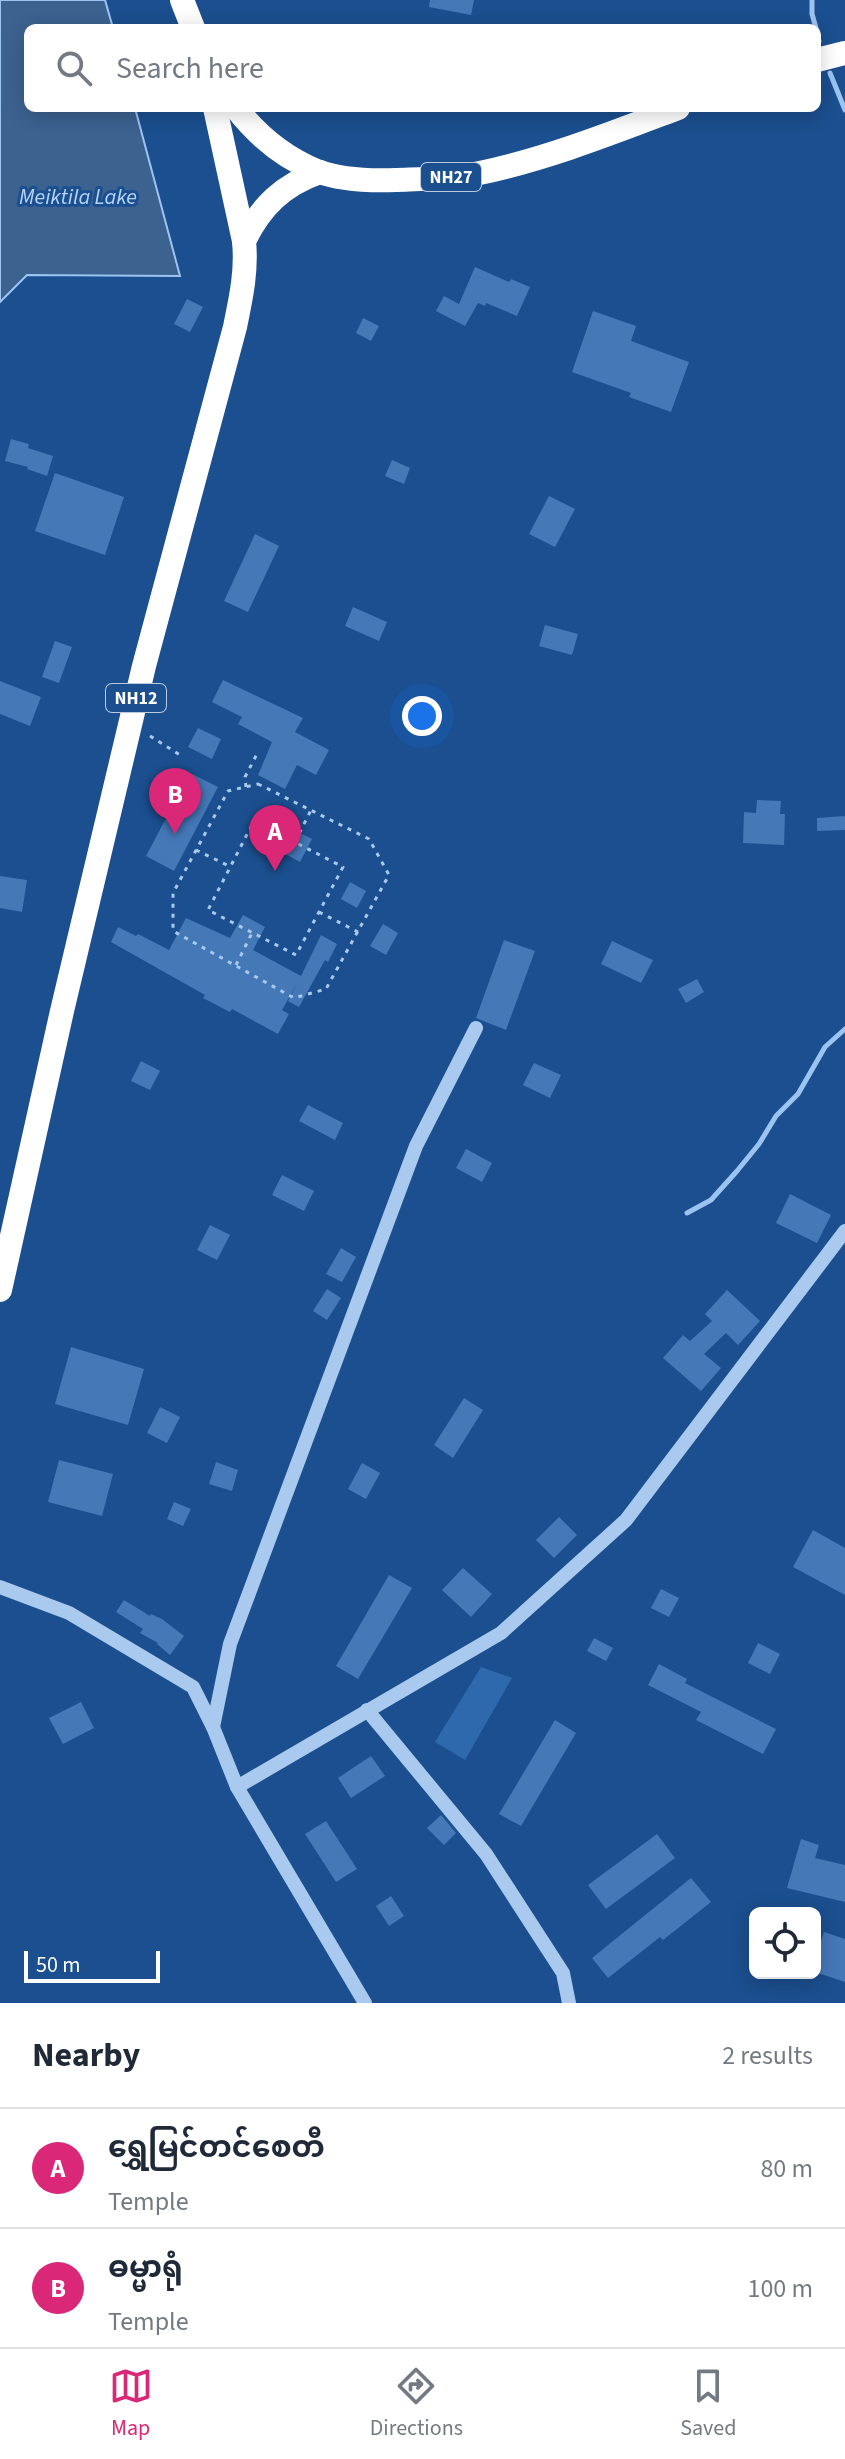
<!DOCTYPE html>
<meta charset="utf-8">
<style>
:root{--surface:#fff;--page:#f2f2f3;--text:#1f2937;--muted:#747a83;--line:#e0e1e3;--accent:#db2777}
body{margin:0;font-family:"Source Sans 3","Noto Sans Myanmar",sans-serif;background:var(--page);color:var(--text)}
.controls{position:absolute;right:24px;bottom:24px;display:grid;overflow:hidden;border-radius:12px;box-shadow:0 4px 20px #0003}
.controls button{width:72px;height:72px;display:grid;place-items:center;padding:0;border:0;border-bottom:2px solid var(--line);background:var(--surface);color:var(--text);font:40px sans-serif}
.scale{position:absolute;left:24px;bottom:20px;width:136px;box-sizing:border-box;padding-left:8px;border:4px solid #fff;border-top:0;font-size:22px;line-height:28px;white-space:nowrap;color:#fff;-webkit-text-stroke:6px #1b4f8f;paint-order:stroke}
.you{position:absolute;left:422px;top:716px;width:28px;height:28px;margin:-20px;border:6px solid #fff;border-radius:50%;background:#1a73e8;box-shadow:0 0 0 12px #1a73e833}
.badge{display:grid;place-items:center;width:52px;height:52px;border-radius:50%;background:var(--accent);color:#fff;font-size:26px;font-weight:700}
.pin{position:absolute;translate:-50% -66px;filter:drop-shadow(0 2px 4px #0008)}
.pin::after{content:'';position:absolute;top:42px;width:28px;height:24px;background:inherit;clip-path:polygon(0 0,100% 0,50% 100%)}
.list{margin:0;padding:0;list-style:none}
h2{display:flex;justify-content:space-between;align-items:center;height:104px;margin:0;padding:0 32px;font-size:34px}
h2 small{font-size:26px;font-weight:400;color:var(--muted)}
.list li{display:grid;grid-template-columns:52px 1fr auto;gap:24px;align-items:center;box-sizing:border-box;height:120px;padding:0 32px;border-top:2px solid var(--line)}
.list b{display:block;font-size:30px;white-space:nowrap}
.list p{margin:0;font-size:26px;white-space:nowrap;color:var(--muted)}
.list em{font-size:26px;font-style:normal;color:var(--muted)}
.icon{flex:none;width:44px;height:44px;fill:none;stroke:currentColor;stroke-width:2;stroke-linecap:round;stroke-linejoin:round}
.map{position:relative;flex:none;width:845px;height:2003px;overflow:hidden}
.search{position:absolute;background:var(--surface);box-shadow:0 4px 20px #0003;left:24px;right:24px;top:24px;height:88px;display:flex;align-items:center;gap:20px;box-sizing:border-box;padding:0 28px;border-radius:12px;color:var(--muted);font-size:30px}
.sheet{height:344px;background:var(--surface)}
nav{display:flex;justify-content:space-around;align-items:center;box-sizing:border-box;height:112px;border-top:2px solid var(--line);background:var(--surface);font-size:22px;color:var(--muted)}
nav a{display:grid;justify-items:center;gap:4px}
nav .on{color:var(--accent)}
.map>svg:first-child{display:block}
</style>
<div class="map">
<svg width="845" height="2003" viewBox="0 0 845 2003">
<rect width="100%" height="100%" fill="#1b4f8f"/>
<polygon fill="#2e69ad" points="481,1667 512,1678 465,1760 435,1742"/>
<polygon fill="#3c6290" stroke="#9cc4f0" stroke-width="2" points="0,0 105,0 113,28 28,28 28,108 135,108 180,276 27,275 0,302"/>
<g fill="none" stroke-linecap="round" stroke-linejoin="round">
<g stroke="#9cc4f0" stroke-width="5">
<polyline points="812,0 812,14 816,28"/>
<polyline points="817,33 819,41"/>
<polyline points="830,73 845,110"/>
<polyline points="687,1213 711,1200 737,1171 759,1144 776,1116 798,1094 825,1047 845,1029"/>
</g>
</g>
<g fill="#4478b7">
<polygon points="430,0 474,0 471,15 429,7"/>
<polygon points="475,267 509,282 511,279 530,287 517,316 486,303 485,306 478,303 465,326 436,311 444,296 459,304"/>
<polygon points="187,299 203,307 190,332 174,324"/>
<polygon points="593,311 636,326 631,341 689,362 671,412 629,397 631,393 572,372"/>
<polygon points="363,318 379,326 371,341 356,333"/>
<polygon points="11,439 29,444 28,448 53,456 47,476 27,469 28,467 5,461"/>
<polygon points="392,460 410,468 404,484 385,476"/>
<polygon points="55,473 124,497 105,555 35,531"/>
<polygon points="549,496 575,509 555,547 529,534"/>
<polygon points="255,534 279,546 248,612 224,601"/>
<polygon points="353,607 387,622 379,641 345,626"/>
<polygon points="545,625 578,634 572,655 539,646"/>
<polygon points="55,641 72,647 59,683 42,677"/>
<polygon points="223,680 303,718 295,732 329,750 316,775 297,765 285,789 258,775 272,742 238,724 242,717 212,702"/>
<polygon points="0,681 41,697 30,726 0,714"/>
<polygon points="198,728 221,739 212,759 188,747"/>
<polygon points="190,773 218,787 174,871 146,856"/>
<polygon points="757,800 781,801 780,814 785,814 784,845 743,843 744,812 756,813"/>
<polygon points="845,816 845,830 817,831 817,818"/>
<polygon points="290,828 312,839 300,862 278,850"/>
<polygon points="0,876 27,880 22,912 0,908"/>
<polygon points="350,882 366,891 357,908 341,899"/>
<polygon points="243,915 265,927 253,950 301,976 321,935 337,944 328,962 325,960 299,1007 288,1001 298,982 282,1010 289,1014 278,1034 232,1009 230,1012 203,998 205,995 111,942 118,927 136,936 138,934 169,950 186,918 230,938"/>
<polygon points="383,924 398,933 386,955 370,946"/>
<polygon points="504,940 535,951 506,1030 476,1018"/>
<polygon points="612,941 653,960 641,983 601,964"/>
<polygon points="697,979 704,992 686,1003 678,989"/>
<polygon points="141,1061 160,1071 150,1090 131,1081"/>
<polygon points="534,1063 561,1075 550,1098 523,1085"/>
<polygon points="308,1105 343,1123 335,1140 299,1121"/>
<polygon points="466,1149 492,1163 482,1182 456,1168"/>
<polygon points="282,1175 314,1191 304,1211 272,1195"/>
<polygon points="790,1194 831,1215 817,1243 776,1223"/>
<polygon points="210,1225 230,1235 217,1260 197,1250"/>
<polygon points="341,1248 356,1257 342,1282 326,1274"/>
<polygon points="327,1289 341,1298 327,1320 313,1311"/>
<polygon points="727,1290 760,1321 738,1345 726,1333 704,1354 721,1368 701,1391 663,1358 683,1335 690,1341 712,1321 705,1314"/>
<polygon points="71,1347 144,1369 128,1425 55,1404"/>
<polygon points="464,1398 483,1410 453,1458 434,1445"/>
<polygon points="160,1407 180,1417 167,1443 147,1433"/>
<polygon points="59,1460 113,1474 102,1516 48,1502"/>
<polygon points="216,1462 238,1470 232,1491 209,1484"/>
<polygon points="362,1463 380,1473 366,1499 348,1489"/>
<polygon points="174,1502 191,1509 183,1526 167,1519"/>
<polygon points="559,1517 577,1535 554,1558 536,1540"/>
<polygon points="813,1530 845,1548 845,1595 793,1567"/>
<polygon points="463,1568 492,1594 471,1617 442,1590"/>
<polygon points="389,1575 412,1588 358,1679 336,1666"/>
<polygon points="661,1589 679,1598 669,1617 651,1608"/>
<polygon points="124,1600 150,1616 151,1614 162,1619 184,1636 170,1655 157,1644 158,1643 140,1633 143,1629 116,1612"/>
<polygon points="594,1638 613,1648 606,1661 587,1651"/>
<polygon points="758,1643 780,1654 770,1674 748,1663"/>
<polygon points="659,1664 687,1679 685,1683 776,1729 763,1754 696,1720 701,1712 648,1685"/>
<polygon points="81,1702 94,1728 63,1744 49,1718"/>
<polygon points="555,1720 576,1733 521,1826 499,1814"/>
<polygon points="371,1756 385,1776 351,1798 338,1778"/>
<polygon points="441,1815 456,1833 444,1845 427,1828"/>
<polygon points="326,1821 357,1869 336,1882 305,1834"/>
<polygon points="657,1834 675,1858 606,1909 588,1885"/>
<polygon points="801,1839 819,1845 815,1858 845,1865 845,1902 787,1888"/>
<polygon points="691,1878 711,1902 663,1940 660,1937 608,1978 592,1958"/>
<polygon points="391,1896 404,1916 389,1926 376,1906"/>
<polygon points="824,1932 845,1939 845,1982 815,1972 815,1959"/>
</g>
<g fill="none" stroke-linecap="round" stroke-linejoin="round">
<g stroke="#a9c9ee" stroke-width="3" stroke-dasharray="4 6" stroke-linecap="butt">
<polyline points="150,736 180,755"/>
<polygon points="258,784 369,839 389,875 326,989 294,998 173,931 173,893 228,791"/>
<polyline points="246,787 245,777 258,752"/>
<polygon points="254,821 343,867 296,955 208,910"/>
<polyline points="295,842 311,810"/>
<polyline points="196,850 229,866"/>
<polyline points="319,912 358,932"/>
<polyline points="236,965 252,933"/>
</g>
<g stroke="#a9c9ee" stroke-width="14">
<polyline points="0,1587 69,1613 193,1687 213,1727 237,1787 365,2003"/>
<polyline points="367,1710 486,1854 563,1973 569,2003"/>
<polyline points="213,1727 230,1644 416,1146 476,1028"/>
<polyline points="237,1787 501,1633 626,1520 845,1231"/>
</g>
<g stroke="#fff" stroke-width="24">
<polyline points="182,0 193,28"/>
<polyline points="817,60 845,53"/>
<path d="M 236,108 C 257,135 285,158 317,171 C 341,180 371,181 396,180 C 422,179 449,179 475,174 C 544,160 612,133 678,108"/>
<path d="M 244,241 C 261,206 283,185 320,172"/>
<path d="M 0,1290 L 62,1011 L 144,666 L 235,327 C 241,298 247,271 244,241 L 215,108"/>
</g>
</g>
<g text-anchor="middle" stroke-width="6" stroke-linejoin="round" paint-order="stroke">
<g fill="#1b4f8f" stroke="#bbcadd" stroke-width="2">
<rect x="421" y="163" width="60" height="28" rx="6"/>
<rect x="106" y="684" width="60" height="28" rx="6"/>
</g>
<g font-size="18" font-weight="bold" fill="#fff">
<text x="451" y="183">NH27</text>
<text x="136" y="704">NH12</text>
</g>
<g font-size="22" font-style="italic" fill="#b5d3f5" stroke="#1b4f8f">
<text x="78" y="204">Meiktila Lake</text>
</g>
</g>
</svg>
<div class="controls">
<button><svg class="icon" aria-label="locate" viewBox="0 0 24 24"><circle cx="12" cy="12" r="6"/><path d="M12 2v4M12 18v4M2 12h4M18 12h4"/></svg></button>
</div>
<div class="scale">50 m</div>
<div class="you"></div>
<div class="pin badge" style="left:275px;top:871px">A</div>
<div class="pin badge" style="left:175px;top:834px">B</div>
<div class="search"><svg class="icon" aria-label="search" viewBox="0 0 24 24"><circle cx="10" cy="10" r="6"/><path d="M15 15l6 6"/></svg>Search here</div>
</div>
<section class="sheet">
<h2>Nearby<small>2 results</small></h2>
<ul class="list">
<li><span class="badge">A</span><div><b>ရွှေမြင်တင်စေတီ</b><p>Temple</p></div><em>80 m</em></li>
<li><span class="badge">B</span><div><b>ဓမ္မာရုံ</b><p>Temple</p></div><em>100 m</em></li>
</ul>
</section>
<nav>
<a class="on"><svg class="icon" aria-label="map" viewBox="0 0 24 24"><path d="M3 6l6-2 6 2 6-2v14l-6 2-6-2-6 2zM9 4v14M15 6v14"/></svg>Map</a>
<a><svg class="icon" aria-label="directions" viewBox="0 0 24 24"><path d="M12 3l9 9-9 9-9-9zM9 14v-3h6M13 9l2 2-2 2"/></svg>Directions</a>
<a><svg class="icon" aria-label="saved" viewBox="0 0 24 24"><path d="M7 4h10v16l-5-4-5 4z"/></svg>Saved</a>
</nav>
